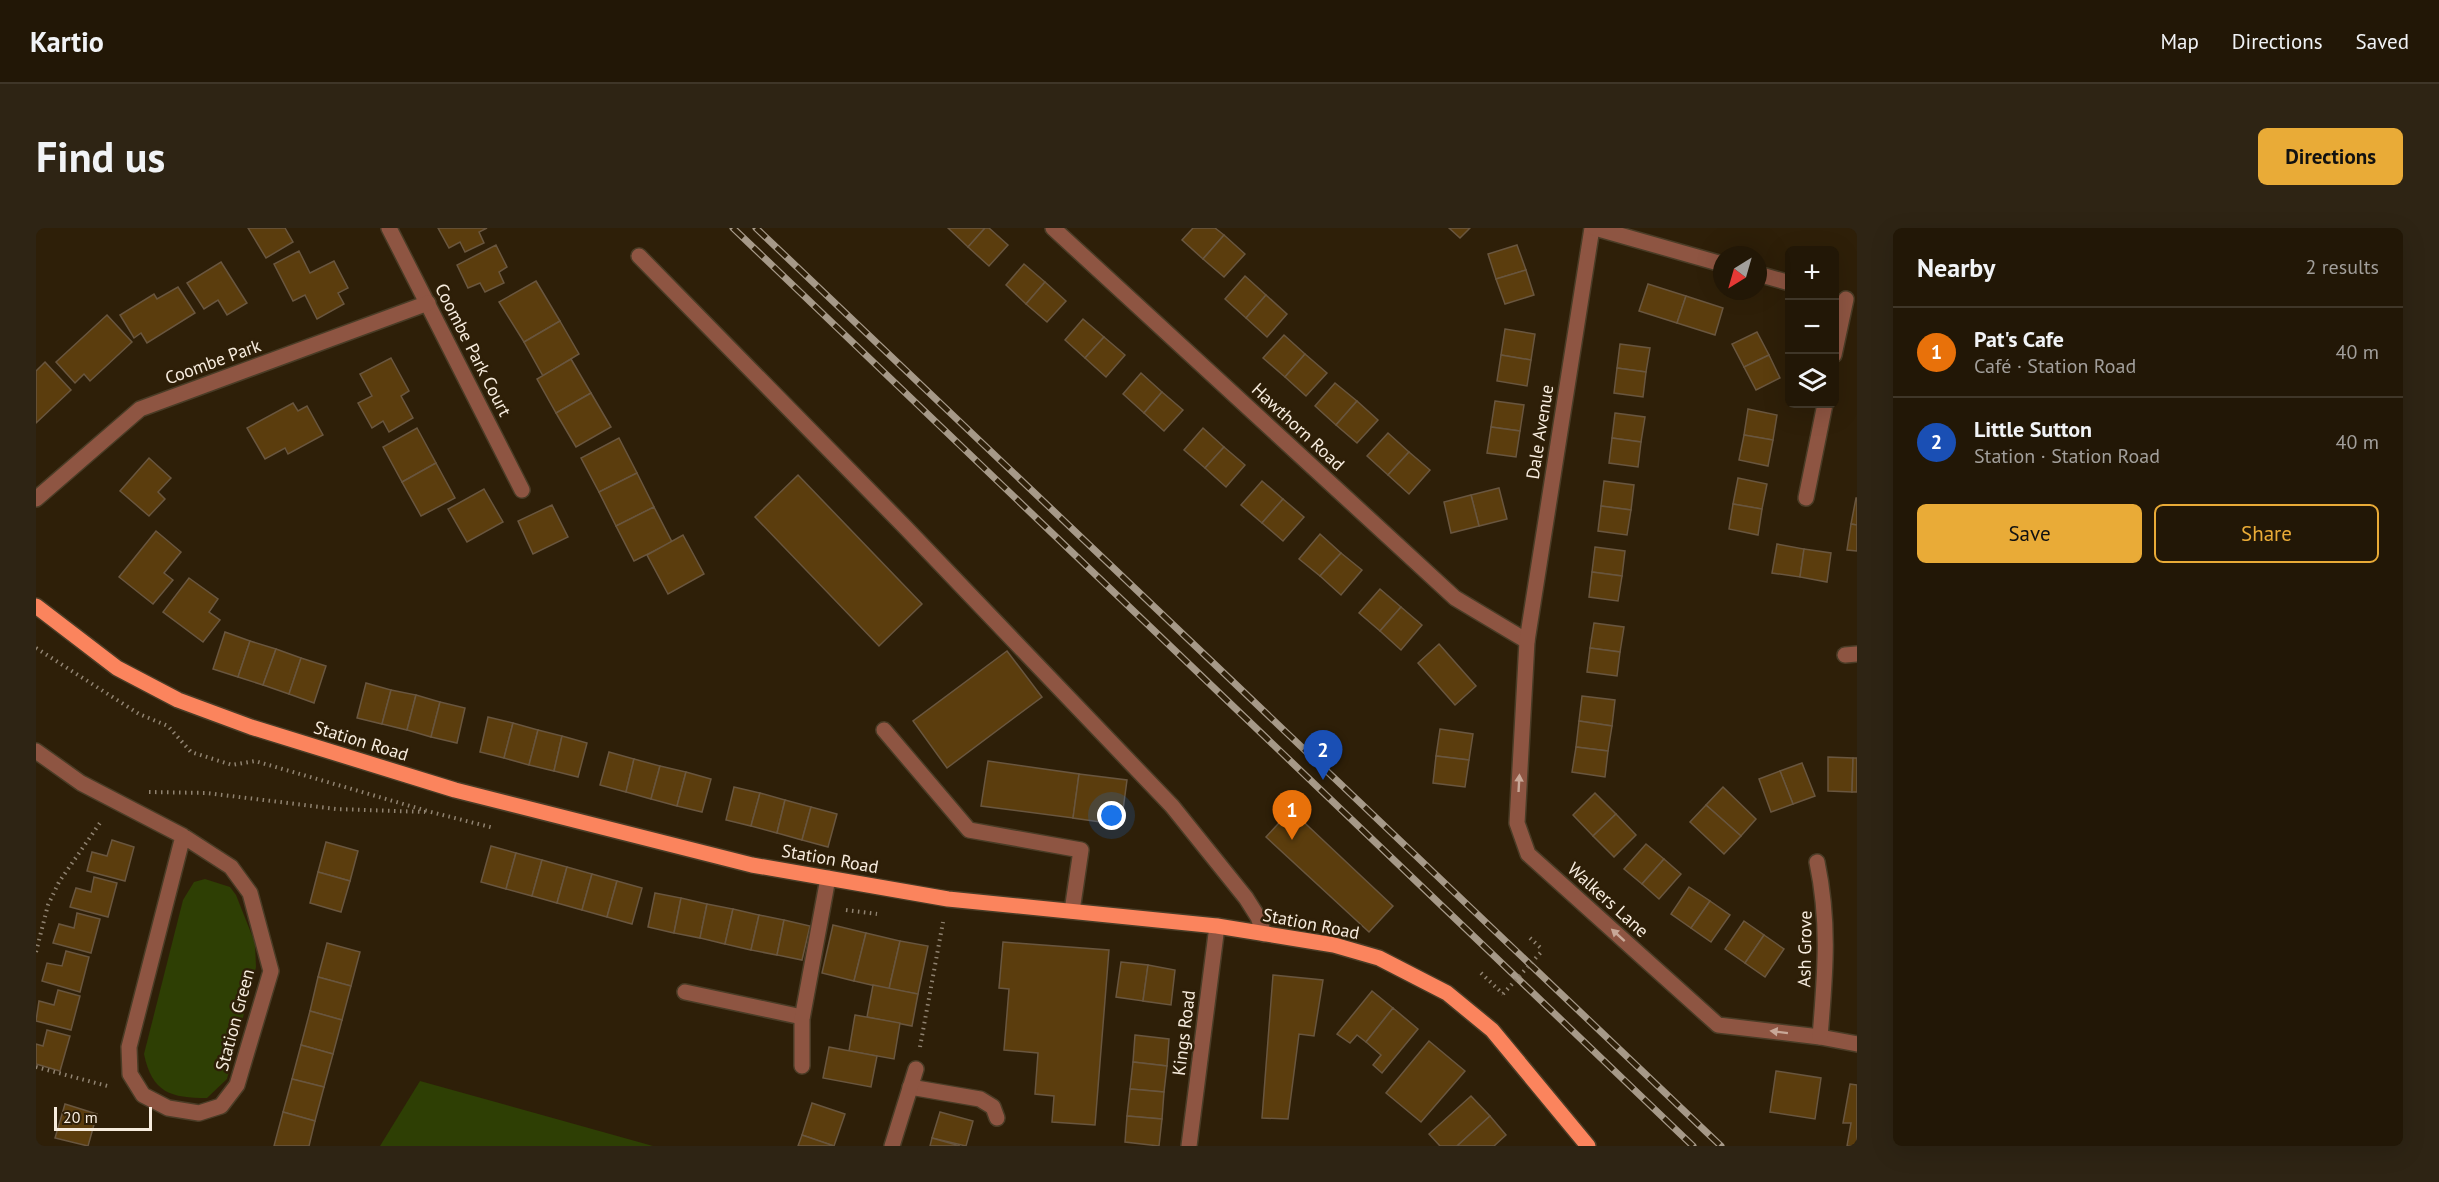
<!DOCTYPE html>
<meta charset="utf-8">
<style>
:root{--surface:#221706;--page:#2e2414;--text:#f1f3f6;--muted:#a29f9b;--line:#3f3628;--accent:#e9ab37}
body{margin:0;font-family:"PT Sans",sans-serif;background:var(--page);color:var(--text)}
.controls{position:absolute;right:18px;top:18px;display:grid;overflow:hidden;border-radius:9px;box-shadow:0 6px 24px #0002}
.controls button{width:54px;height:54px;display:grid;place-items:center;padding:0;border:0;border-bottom:2px solid var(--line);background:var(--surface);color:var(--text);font:30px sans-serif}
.compass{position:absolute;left:1677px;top:18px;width:54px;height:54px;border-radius:50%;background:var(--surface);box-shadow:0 6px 24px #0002;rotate:217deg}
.scale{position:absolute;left:18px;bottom:15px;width:98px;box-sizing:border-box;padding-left:6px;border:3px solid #f7ecde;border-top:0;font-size:16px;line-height:21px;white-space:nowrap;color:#f7ecde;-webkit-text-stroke:4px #2e1f08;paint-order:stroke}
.you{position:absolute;left:1076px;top:588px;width:21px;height:21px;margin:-15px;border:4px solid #fff;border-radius:50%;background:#1a73e8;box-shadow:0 0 0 9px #1a73e833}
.badge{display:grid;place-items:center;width:39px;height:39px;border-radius:50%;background:var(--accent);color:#fff;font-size:20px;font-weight:700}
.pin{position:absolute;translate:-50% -50px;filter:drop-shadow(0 2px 3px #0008)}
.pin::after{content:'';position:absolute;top:32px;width:21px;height:18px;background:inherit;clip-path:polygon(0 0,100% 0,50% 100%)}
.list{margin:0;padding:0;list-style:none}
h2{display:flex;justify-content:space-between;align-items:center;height:78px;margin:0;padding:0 24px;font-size:26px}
h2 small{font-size:20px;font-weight:400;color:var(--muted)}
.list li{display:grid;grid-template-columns:39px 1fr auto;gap:18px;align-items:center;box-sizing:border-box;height:90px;padding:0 24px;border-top:2px solid var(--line)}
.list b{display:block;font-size:22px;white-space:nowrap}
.list p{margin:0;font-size:20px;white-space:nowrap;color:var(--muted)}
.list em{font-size:20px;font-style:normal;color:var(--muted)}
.actions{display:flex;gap:12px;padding:18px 24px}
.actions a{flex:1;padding:14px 0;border:2px solid var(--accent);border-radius:9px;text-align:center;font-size:21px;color:var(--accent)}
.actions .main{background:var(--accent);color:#111}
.icon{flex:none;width:33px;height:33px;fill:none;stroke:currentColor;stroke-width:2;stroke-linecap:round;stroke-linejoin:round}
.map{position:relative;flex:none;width:1821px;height:918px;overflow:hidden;border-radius:9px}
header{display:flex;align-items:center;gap:36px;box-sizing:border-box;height:84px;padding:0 30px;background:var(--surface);border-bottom:2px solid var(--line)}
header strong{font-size:28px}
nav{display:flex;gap:33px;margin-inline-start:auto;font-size:21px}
.intro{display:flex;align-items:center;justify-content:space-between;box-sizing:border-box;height:144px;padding:0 36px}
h1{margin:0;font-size:42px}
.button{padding:15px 27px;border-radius:9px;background:var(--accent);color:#111;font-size:21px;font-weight:700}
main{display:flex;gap:36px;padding:0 36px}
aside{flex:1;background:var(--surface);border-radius:9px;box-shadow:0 6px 24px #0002}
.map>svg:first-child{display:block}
</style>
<header>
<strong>Kartio</strong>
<nav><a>Map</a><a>Directions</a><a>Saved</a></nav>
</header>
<div class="intro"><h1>Find us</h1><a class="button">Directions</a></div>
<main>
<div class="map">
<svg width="1821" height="918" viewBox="0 0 1821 918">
<rect width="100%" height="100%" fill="#2e1f08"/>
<g fill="#2e3f04">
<path d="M 169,651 L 194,659 L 200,667 L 219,715 L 220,739 L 191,851 L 171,870 C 135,870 116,865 108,826 L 147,672 L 158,654 Z"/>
<polygon points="384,853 617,918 344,918"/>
</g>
<g fill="#5b3d0d" stroke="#69563f" stroke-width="1.5">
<polygon points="212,0 249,0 257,14 230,30"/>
<polygon points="402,0 451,0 443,4 448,15 429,24 424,14 413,20"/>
<polygon points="912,0 949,0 932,19"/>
<polygon points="949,0 953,0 972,17 953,38 932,19"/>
<polygon points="1157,0 1179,0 1188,7 1167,31 1146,12"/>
<polygon points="1413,0 1434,0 1424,10"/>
<polygon points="1188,7 1209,26 1188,49 1167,31"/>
<polygon points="460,17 471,39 463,44 468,55 449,64 444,55 432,60 421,37"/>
<polygon points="1481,17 1490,42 1460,51 1452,26"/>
<polygon points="263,23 274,45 298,33 312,60 302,65 308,76 281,91 269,67 257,73 238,36"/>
<polygon points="185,34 211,75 191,87 182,72 168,81 151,55"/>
<polygon points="988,36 1009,54 990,76 970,57"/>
<polygon points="1490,42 1498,67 1469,76 1460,51"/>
<polygon points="1209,48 1230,67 1210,90 1189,71"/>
<polygon points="500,53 524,93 488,114 463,74"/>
<polygon points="1009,54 1030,73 1011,94 990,76"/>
<polygon points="1612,56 1650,68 1641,95 1603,83"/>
<polygon points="142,59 159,85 111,115 105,105 98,110 84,87 118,66 121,71"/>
<polygon points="1230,67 1251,86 1231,109 1210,90"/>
<polygon points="1650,68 1687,80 1679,107 1641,95"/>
<polygon points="71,87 96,114 54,153 48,146 39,155 20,134"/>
<polygon points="1047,91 1068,109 1049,130 1029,112"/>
<polygon points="524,93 543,126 507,148 488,114"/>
<polygon points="1469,101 1499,106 1495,132 1465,127"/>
<polygon points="1721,104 1733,127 1708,139 1696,116"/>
<polygon points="1248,107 1269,126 1249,149 1227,130"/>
<polygon points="1068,109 1089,127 1070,149 1049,130"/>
<polygon points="1584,116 1614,120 1610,144 1581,140"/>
<polygon points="1269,126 1291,145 1270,168 1249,149"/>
<polygon points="1465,127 1495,132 1491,158 1461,153"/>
<polygon points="1733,127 1744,150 1720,162 1708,139"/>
<polygon points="355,130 373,163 365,168 377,190 353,204 347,193 336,200 322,175 336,168 324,146"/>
<polygon points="535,131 555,165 520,185 501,151"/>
<polygon points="9,134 35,162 0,195 0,143"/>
<polygon points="1581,140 1610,144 1607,169 1578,165"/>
<polygon points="1105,145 1126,164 1108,185 1087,166"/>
<polygon points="1299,155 1321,173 1300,197 1279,178"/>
<polygon points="1126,164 1147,182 1128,203 1108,185"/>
<polygon points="555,165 575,199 540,219 520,185"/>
<polygon points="1321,173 1342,192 1321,215 1300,197"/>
<polygon points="1459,173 1488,177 1484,203 1455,199"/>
<polygon points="257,175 262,183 271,178 287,207 252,226 249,220 229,231 211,200"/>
<polygon points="1712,181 1741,187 1737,212 1708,207"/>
<polygon points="1579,185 1609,189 1605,214 1576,210"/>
<polygon points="1455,199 1484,203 1480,229 1451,225"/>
<polygon points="381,200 400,235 366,254 347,219"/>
<polygon points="1167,200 1188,219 1169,240 1148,222"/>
<polygon points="1352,205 1373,224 1352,247 1331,228"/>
<polygon points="1708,207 1737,212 1732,238 1703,232"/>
<polygon points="583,210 601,245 563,264 545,230"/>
<polygon points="1576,210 1605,214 1602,239 1573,235"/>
<polygon points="1188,219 1209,237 1190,259 1169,240"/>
<polygon points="1373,224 1394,242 1373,266 1352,247"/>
<polygon points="113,230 135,250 122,264 129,271 113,288 84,263"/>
<polygon points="400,235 419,270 385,288 366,254"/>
<polygon points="601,245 618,279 580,298 563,264"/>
<polygon points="762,247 886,376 843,418 719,289"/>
<polygon points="1702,250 1731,256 1726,281 1697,276"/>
<polygon points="1226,253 1247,271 1226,295 1205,277"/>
<polygon points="1568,253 1598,257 1595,282 1565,278"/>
<polygon points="1463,260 1471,291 1443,298 1435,267"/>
<polygon points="448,261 467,294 431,314 412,281"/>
<polygon points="1435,267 1443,298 1415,305 1408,274"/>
<polygon points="1820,270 1821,270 1821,297 1815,296"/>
<polygon points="1247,271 1268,289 1247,313 1226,295"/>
<polygon points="1697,276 1726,281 1722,307 1693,301"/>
<polygon points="516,277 532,309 497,326 482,293"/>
<polygon points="1565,278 1595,282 1591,307 1562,303"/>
<polygon points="618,279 636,314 598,333 580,298"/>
<polygon points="1815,296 1821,297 1821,323 1811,322"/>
<polygon points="120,303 145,324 128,345 137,352 117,376 83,349"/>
<polygon points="1284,306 1305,325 1284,348 1263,331"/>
<polygon points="647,307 668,346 632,366 611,327"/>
<polygon points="1741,316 1768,321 1764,349 1736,345"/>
<polygon points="1559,319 1589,323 1586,348 1556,344"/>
<polygon points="1768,321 1795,325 1791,354 1764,349"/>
<polygon points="1305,325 1326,342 1305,367 1284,348"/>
<polygon points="1556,344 1586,348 1582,373 1553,369"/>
<polygon points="153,350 182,371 173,384 184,392 167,414 127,384"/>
<polygon points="1344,361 1365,379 1344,403 1323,385"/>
<polygon points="1365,379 1386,397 1365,422 1344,403"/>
<polygon points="1558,395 1588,399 1584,424 1554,420"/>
<polygon points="189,404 214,413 202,449 177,441"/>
<polygon points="214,413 240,421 227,457 202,449"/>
<polygon points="1403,416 1440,458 1419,477 1382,435"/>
<polygon points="1554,420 1584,424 1581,448 1551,444"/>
<polygon points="240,421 265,430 253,466 227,457"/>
<polygon points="971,423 1006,469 911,540 877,493"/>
<polygon points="265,430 290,438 278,475 253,466"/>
<polygon points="330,455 355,462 346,496 321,490"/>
<polygon points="355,462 380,467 371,502 346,496"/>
<polygon points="380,467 404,474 395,509 371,502"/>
<polygon points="1546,468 1579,472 1576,498 1543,493"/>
<polygon points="404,474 429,480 421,515 395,509"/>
<polygon points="452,489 477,495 468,530 444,524"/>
<polygon points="1543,493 1576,498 1572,523 1540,519"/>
<polygon points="477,495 502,502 493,537 468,530"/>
<polygon points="1404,501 1437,506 1433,532 1400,528"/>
<polygon points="502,502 526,508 518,543 493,537"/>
<polygon points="526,508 551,515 542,549 518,543"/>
<polygon points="1540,519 1572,523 1569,549 1536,544"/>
<polygon points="573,524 598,531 590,564 564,557"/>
<polygon points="1400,528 1433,532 1429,559 1397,555"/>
<polygon points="1792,529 1817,530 1816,564 1792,563"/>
<polygon points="1817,530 1821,530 1821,564 1816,564"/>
<polygon points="598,531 624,538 615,571 590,564"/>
<polygon points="952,533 1043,546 1037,590 945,578"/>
<polygon points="1766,535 1779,568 1757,576 1744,543"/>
<polygon points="624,538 650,544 641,578 615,571"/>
<polygon points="1744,543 1757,576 1735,584 1723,551"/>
<polygon points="650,544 675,551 666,584 641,578"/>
<polygon points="1043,546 1091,552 1085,597 1037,590"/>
<polygon points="698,559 724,565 715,598 690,592"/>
<polygon points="1687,559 1720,591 1705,608 1670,577"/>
<polygon points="724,565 749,572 741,605 715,598"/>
<polygon points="1559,565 1580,586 1557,608 1537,587"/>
<polygon points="749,572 775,579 766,612 741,605"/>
<polygon points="1670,577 1705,608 1688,626 1654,594"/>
<polygon points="775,579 801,586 792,619 766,612"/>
<polygon points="1255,582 1357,678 1333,704 1230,609"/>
<polygon points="1580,586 1600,607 1578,629 1557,608"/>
<polygon points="76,612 98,619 89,653 51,643 56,624 71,628"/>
<polygon points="290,614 322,623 314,653 282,644"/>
<polygon points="1610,616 1628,631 1606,656 1588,641"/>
<polygon points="455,618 480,625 470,661 445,654"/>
<polygon points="480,625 506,632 496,668 470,661"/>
<polygon points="1628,631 1645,646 1623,671 1606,656"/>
<polygon points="506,632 531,639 521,675 496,668"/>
<polygon points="531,639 556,646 546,682 521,675"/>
<polygon points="282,644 314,653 305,684 274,675"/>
<polygon points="556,646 581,653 571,689 546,682"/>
<polygon points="58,649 81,655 72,689 34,679 40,660 55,664"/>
<polygon points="581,653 606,660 596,696 571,689"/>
<polygon points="1653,659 1674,673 1655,700 1635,686"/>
<polygon points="619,665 645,670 638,705 612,699"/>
<polygon points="645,670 671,676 664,710 638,705"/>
<polygon points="1674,673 1694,687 1675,714 1655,700"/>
<polygon points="671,676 697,681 689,716 664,710"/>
<polygon points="697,681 723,687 715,722 689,716"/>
<polygon points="41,685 64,691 55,725 17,715 23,696 38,700"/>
<polygon points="723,687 748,692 741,727 715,722"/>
<polygon points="748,692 774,698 766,732 741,727"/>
<polygon points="1708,693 1728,707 1709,735 1689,721"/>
<polygon points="797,697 830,705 818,753 786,745"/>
<polygon points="830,705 864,713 853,761 818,753"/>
<polygon points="1728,707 1748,721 1729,749 1709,735"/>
<polygon points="864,713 892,718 882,766 853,761"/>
<polygon points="967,714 1073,722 1059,897 1016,894 1018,868 999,866 1002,825 968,822 973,761 963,760"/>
<polygon points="291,715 324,724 315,758 282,749"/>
<polygon points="30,723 53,729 44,764 6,753 11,735 26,738"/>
<polygon points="1085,734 1112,737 1107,773 1080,769"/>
<polygon points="1112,737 1139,742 1135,777 1107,773"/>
<polygon points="1237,747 1287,752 1278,808 1263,806 1252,891 1226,890"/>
<polygon points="282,749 315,758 306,792 274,783"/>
<polygon points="837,757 882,766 876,798 831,789"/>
<polygon points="22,762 44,768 35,802 0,793 3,773 18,777"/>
<polygon points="1336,763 1357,780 1330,814 1321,807 1314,815 1301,806"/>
<polygon points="1357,780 1382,801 1346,845 1337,837 1345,827 1330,814"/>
<polygon points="274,783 306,792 297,826 265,817"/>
<polygon points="819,787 864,795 858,831 813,823"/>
<polygon points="11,802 34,808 24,843 0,836 0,816 7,818"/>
<polygon points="1099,807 1133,811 1131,838 1097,834"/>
<polygon points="1393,813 1429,843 1385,894 1350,865"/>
<polygon points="265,817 297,826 288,859 256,851"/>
<polygon points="793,819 841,828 835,859 787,850"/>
<polygon points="1097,834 1131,838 1128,864 1094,861"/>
<polygon points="1740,843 1785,850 1779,891 1734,884"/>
<polygon points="256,851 288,859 279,893 247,884"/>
<polygon points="1814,856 1821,857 1821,918 1811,918 1815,895 1807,895"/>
<polygon points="1094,861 1128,864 1126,891 1091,888"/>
<polygon points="1435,868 1454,888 1421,918 1404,918 1393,906"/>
<polygon points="776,875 809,886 798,918 766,907"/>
<polygon points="29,876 61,886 52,918 19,910"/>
<polygon points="247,884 279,893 273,918 238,918"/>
<polygon points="904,884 937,893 930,918 896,910"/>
<polygon points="1091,888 1126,891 1123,918 1089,914"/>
<polygon points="1454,888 1470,907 1458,918 1421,918"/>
<polygon points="766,907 798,918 762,918"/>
<polygon points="896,910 924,918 894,918"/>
</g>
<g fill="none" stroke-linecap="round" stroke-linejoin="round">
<g stroke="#4a3c26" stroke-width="18">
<g id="minor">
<polyline points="353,0 486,262"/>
<polyline points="1017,0 1419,370 1491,413"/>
<polyline points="1556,0 1491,413 1481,595 1492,626 1682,797 1784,809 1821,816"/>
<polyline points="1559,0 1686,36"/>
<polyline points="603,28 869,299 1136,578 1210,670 1222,689 1228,706"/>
<polyline points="1722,46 1754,55"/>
<polyline points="1798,127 1810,71"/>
<polyline points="1770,270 1789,176"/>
<polyline points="0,271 104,181 392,75"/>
<polyline points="1809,427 1821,426"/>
<polyline points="848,502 933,602 1045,622 1036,683"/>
<polyline points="0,523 45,555 147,608 195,639 214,665 235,743 201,857 185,878 163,885 132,880 107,867 94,846 93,819 147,608"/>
<path d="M 1781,634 C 1794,696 1789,747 1784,809"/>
<polyline points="649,764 766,789"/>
<polyline points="766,838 766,791 792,650"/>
<polyline points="874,859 944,871 957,879 961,890"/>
<polyline points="856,918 880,841"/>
<polyline points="1153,918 1181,698"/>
</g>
</g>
<g stroke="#4a3c26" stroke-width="18">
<polyline id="major" points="0,378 81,440 142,472 215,499 419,562 716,637 912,671 1181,698 1298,717 1343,730 1411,765 1456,802 1552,918"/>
</g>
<g stroke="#908371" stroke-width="4" stroke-dasharray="1.5 4.5" stroke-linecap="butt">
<polyline points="0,420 103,486 132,498 155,524 196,537 219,533 395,584 458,600"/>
<polyline points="113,564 171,565 300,581 389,584"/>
<polyline points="810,682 841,686"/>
<polyline points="1494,710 1507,722"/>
<polyline points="0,724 12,677 23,654 66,592"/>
<polyline points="1445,745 1467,766"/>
<polyline points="884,819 907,694"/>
<polyline points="0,839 75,859"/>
</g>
<use href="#minor" stroke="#8e5542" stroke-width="15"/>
<use href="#major" stroke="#fb845d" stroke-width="15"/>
<g stroke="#a69988" stroke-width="7">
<g id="rail">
<polyline points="697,0 1657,918"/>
<polyline points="720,0 1685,918"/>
</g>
</g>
<use href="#rail" stroke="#2e1f08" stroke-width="4.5" stroke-dasharray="14" stroke-linecap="butt"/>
<polyline stroke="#908371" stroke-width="4" stroke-dasharray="1.5 4.5" stroke-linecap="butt" points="1467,766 1507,722"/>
</g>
<defs><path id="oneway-solid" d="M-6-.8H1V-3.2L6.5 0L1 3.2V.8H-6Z" transform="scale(1.5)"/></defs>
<g fill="#c8a898">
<use href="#oneway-solid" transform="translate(1483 555) rotate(-87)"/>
<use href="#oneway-solid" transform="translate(1582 707) rotate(-138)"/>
<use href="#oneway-solid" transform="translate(1743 804) rotate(-173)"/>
</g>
<g text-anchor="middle" stroke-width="5" stroke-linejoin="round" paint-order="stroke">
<g font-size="18" fill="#f7ecde" stroke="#2e1f08">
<text transform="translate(437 122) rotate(63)" y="6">Coombe Park Court</text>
<text transform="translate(177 134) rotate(-20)" y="6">Coombe Park</text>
<text transform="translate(1262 199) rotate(43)" y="6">Hawthorn Road</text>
<text transform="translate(1504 204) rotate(-81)" y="6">Dale Avenue</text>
<text transform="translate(325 513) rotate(17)" y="6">Station Road</text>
<text transform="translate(794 631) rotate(10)" y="6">Station Road</text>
<text transform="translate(1572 672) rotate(42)" y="6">Walkers Lane</text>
<text transform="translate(1275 696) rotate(11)" y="6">Station Road</text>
<text transform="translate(1769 721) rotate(-89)" y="6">Ash Grove</text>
<text transform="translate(199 792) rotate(-75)" y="6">Station Green</text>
<text transform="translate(1148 805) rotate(-83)" y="6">Kings Road</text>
</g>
</g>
</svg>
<div class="controls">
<button>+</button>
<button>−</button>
<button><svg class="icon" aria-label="layers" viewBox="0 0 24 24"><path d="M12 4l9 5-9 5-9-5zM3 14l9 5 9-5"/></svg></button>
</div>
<svg class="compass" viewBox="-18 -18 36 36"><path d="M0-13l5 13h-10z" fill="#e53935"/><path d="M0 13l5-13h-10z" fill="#a29f9b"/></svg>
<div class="scale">20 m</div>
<div class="you"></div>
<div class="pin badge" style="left:1256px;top:612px;background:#e8710a">1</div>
<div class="pin badge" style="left:1287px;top:552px;background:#1a4fb4">2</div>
</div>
<aside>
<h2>Nearby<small>2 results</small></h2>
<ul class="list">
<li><span class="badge" style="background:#e8710a">1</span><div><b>Pat's Cafe</b><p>Café · Station Road</p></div><em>40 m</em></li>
<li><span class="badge" style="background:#1a4fb4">2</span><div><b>Little Sutton</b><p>Station · Station Road</p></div><em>40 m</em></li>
</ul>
<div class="actions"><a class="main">Save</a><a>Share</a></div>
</aside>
</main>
